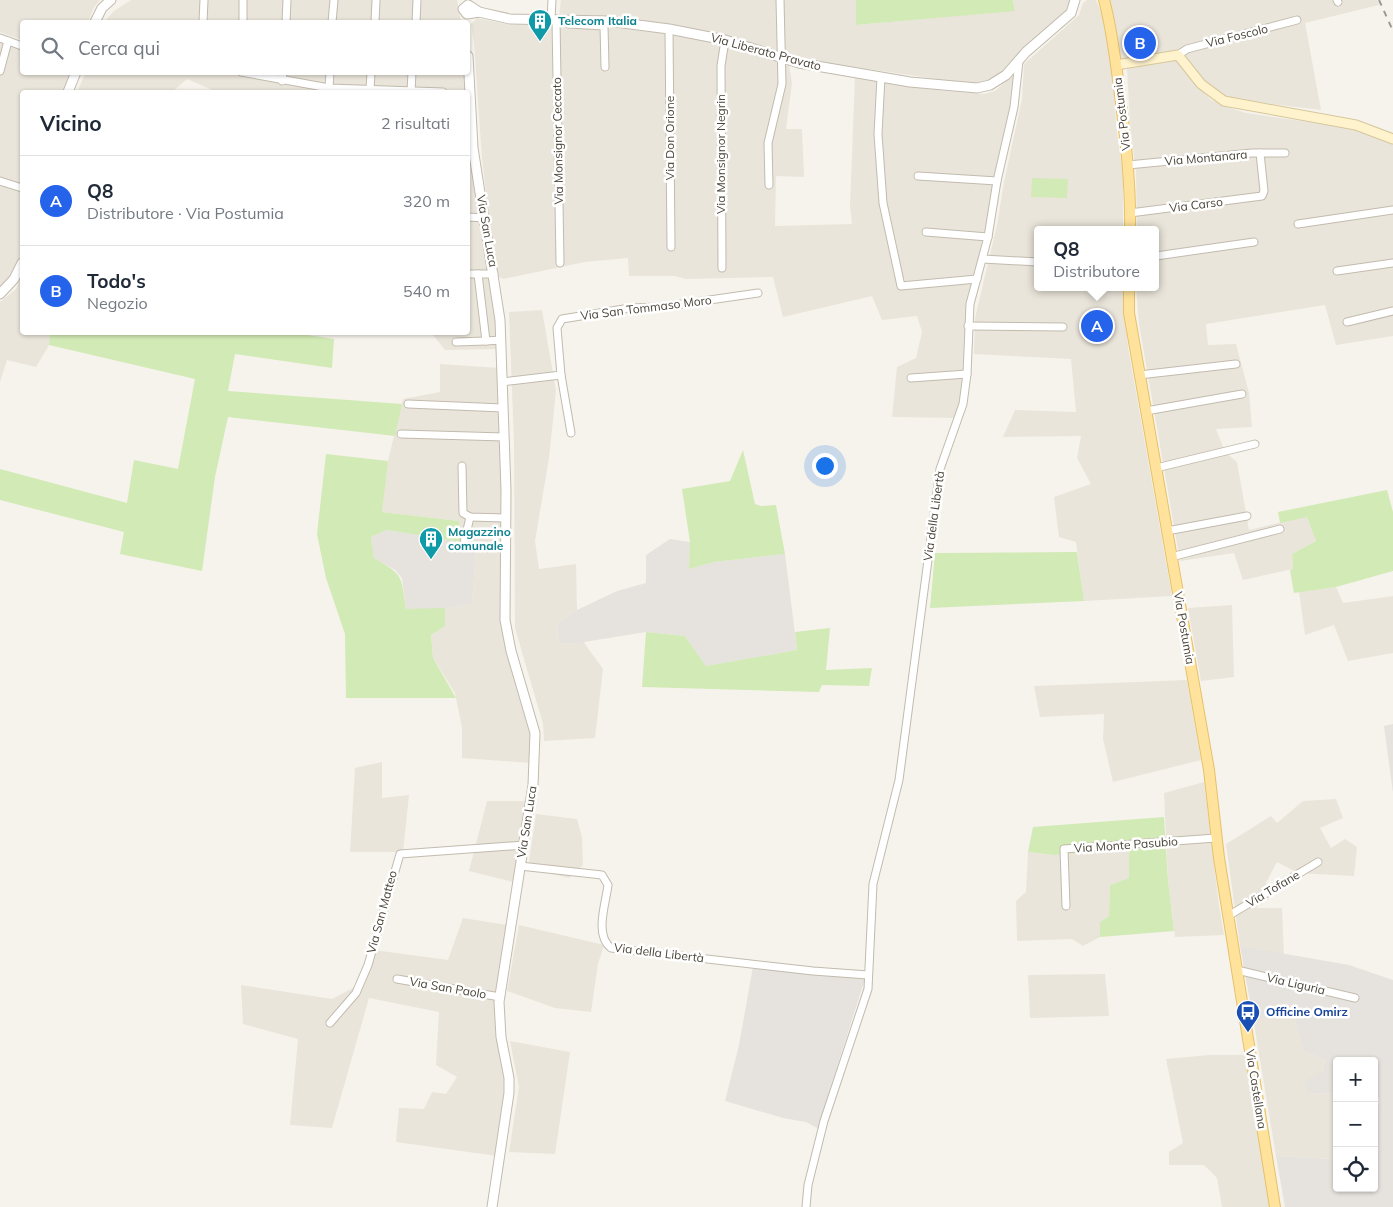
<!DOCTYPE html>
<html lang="it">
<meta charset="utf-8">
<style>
:root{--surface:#fff;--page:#f2f2f3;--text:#1f2937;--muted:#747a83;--line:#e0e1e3;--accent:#2563eb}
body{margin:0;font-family:Mulish,sans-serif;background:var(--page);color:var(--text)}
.controls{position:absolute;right:15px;bottom:15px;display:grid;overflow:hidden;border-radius:5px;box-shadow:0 1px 4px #0004}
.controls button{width:45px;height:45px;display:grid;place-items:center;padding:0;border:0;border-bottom:1px solid var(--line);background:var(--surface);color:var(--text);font:25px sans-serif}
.you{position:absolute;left:824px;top:465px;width:18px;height:18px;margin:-12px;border:4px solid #fff;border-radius:50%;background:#1a73e8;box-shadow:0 0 0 8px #1a73e833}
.badge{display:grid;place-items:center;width:32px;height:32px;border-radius:50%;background:var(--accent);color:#fff;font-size:16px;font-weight:700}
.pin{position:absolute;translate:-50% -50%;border:2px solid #fff;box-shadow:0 1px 5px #0006}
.popup{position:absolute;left:1034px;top:226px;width:125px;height:65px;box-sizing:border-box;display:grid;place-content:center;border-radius:5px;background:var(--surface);filter:drop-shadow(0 1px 4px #0005);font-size:16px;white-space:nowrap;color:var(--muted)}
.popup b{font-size:19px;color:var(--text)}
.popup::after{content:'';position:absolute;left:50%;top:100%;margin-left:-10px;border:10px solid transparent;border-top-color:var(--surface)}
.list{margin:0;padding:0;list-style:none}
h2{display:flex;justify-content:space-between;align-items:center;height:65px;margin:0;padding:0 20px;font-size:21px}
h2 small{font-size:16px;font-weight:400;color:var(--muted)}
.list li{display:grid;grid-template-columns:32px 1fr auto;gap:15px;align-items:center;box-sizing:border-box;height:90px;padding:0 20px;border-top:1px solid var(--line)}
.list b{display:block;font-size:19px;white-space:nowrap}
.list p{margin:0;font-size:16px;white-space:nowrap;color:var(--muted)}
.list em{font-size:16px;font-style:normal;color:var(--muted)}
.icon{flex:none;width:28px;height:28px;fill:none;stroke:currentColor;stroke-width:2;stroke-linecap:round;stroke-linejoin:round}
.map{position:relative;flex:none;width:1393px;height:1207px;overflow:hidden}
.search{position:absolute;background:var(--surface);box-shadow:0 1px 4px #0004;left:20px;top:20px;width:450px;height:55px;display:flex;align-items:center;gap:12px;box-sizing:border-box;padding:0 18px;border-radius:5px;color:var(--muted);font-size:19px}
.panel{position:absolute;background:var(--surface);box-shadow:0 1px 4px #0004;left:20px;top:90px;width:450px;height:245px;border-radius:5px}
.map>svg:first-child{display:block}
</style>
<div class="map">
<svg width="1393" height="1207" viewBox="0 0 1393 1207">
<rect width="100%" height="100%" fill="#f6f3ec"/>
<g fill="#eae5da">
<polygon points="0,0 100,0 94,7 88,22 22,22 22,40 0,32"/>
<polygon points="131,0 457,0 461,22 104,22 114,11"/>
<polygon points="561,0 856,0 857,25 1015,10 1013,0 1074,0 1073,6 997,77 990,82 972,84 819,62 685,27 591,15 559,16"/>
<polygon points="1087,0 1096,0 1105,23 1113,65 1116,125 1123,175 1123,230 1038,230 1038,287 1123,287 1128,347 1172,596 1084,601 1076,542 1059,537 1054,497 1091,484 1077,458 1081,436 1003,437 1015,410 1076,412 1071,359 974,354 975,318 997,225 1004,182 1022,99 1024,64 1079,15 1083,3"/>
<polygon points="1105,0 1377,0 1379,5 1305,23 1321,110 1248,101 1233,103 1214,94 1181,57 1117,63"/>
<polygon points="477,18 511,25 591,25 683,36 750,52 789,65 792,83 786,129 802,129 804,177 776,176 775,226 852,224 850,206 855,77 946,91 984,94 995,91 1015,73 1012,98 988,223 966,317 963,384 956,418 892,417 897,367 916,358 922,332 917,316 882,320 872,296 783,317 773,277 685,279 675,276 629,276 628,258 585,262 503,279 496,275 482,159 474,43 471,24"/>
<polygon points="0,42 22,48 22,72 72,73 65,92 22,92 22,253 8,283 0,289"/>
<polygon points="1176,59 1201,90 1211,100 1224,106 1246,113 1358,129 1393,144 1393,336 1336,345 1325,305 1206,324 1208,345 1236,344 1249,393 1252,427 1216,429 1225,452 1237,462 1249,530 1307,516 1316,541 1292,554 1293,569 1243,580 1234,553 1180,561 1139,324 1136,287 1156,287 1156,230 1137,230 1136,173 1130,123 1127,68"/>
<polygon points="86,72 466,73 466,92 217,92 187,79 172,92 77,92"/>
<polygon points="468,125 470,161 498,321 499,349 445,350 433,335 433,333 468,332"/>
<polygon points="22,276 22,332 50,333 49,345 36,367 7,360 0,382 0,302 16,289"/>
<polygon points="542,310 556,391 549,458 535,541 539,569 576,564 577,610 557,623 559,643 585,644 603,669 595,738 544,741 543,724 515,628 514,442 509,312"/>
<polygon points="440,364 500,368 504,629 531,726 531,763 462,758 462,728 455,693 433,658 431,635 445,626 444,609 472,604 476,551 461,539 459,521 382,512 385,473 403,399 440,392"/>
<polygon points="1336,587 1343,603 1393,596 1393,653 1348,661 1334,625 1305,635 1299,592"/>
<polygon points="1232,605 1234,677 1201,681 1188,608"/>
<polygon points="1187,680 1201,760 1113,782 1103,739 1104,714 1040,717 1034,686"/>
<polygon points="382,762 382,798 409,795 403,852 350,852 355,768"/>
<polygon points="1204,782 1219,906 1224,935 1175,937 1168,880 1164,793"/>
<polygon points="1336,799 1343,818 1320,828 1331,848 1345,839 1357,847 1354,876 1298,873 1277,862 1266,883 1273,895 1256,908 1282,908 1284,955 1240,946 1226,844 1271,816 1277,823 1303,801"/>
<polygon points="487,801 525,801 513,882 469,871"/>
<polygon points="536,814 577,819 582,837 583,865 569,878 528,868"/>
<polygon points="1129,849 1129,878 1110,885 1109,916 1100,922 1100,937 1083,946 1072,939 1017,941 1016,901 1026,892 1028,852 1054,855"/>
<polygon points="463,918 507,925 495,1002 507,1087 497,1156 396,1142 399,1108 424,1109 432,1092 446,1094 457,1077 436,1065 439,1012 369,998 332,1128 290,1125 298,1039 243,1024 241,985 332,999 366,981 374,950 448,960"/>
<polygon points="519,925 604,945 598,964 591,1012 555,1008 507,991"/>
<polygon points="1105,974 1109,1016 1030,1018 1028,975"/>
<polygon points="1275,1017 1294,1017 1304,1052 1325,1059 1323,1071 1308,1094 1337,1093 1336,1159 1276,1156 1253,1018"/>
<polygon points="510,1041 570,1052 555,1154 509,1152 519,1087"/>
<polygon points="1209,1055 1245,1055 1271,1207 1222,1207 1217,1178 1204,1165 1169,1165 1169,1152 1183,1143 1166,1059"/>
</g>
<g fill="#e6e2dd">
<polygon points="387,530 461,542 461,539 476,551 472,604 444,609 406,609 402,578 395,570 374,558 371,537"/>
<polygon points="670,539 690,542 689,569 714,562 785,554 797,650 706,666 685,636 646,632 584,642 585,644 559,643 557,623 577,610 617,591 646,583 646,555"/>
<polygon points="1393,724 1393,793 1384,726"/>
<polygon points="1240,946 1349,965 1393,980 1393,1207 1285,1207 1276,1156 1335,1159 1337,1155 1337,1188 1374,1188 1374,1115 1377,1114 1379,1099 1374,1095 1374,1061 1337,1061 1337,1093 1308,1094 1305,1081 1323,1071 1325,1059 1304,1052 1294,1017 1253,1018"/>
<polygon points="754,961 866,976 827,1098 819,1129 806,1122 783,1118 725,1101 739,1045"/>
</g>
<g fill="#d2eab5">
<polygon points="856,0 1013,0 1015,11 856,25"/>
<polygon points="1032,178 1068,179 1067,198 1031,197"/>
<polygon points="288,332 334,339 332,368 235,354 228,391 402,404 395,436 228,417 215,477 202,571 120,554 124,532 0,500 0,469 127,503 134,460 178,469 195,379 49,345 50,333"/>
<polygon points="743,450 755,504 761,506 776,505 785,554 714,562 689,569 690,542 682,489 730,481"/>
<path d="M 326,454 L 388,461 L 382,512 L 459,521 L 461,542 L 387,530 L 371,537 L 374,558 C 404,575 401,576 406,609 L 445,608 L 445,626 L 431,635 L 433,658 L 456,698 L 346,698 L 345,634 L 326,578 L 317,534 Z"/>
<polygon points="1387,490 1393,512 1393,571 1336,587 1294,593 1290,570 1293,569 1292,554 1316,541 1307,517 1280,523 1278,512"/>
<polygon points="1077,552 1084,601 930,608 935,553"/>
<polygon points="830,628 826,670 872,668 869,686 822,685 819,692 642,687 646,632 685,636 706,666 797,650 795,632"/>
<polygon points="1164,817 1168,880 1174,931 1100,937 1100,922 1109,916 1110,885 1129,878 1129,849 1054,855 1028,852 1033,827"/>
</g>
<polygon fill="#e5e3e0" points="1119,38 1131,38 1143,49 1138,59 1123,54"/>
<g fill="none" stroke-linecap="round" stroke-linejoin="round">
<g stroke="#c2bbae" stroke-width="9">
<g id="minor">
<polyline points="1337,0 1338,2"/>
<polyline points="551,19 552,0"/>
<polyline points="556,19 560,263"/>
<polyline points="203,22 204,0"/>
<polyline points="243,22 243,0"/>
<polyline points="286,22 287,0"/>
<polyline points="332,22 334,0"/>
<polyline points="375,22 376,0"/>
<polyline points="416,22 417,0"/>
<polyline points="569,24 604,26 605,67"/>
<polyline points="669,29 671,247"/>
<polyline points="0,38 22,46"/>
<polyline points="1178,55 1187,49 1297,20"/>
<polyline points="0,71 8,41"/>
<polyline points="241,72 329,88 443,92"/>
<polyline points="881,77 878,134 883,203 901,286 977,279"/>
<polyline points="282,81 283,72"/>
<polyline points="329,88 330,72"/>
<polyline points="370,90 371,72"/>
<polyline points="411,92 412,72"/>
<polyline points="1128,165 1252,153 1285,153"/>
<polyline points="918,176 997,181"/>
<polyline points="0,181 22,188"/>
<polyline points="769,185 768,143 782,84 780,0"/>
<polyline points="1130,213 1262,196 1264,191 1260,153"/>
<polyline points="468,217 484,218"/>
<polyline points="1298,224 1393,210"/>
<polyline points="926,232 988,237"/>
<polyline points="1156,256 1254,242"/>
<polyline points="983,259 1038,262"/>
<polyline points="722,268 721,66 725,40"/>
<polyline points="1337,271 1393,263"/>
<polyline points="468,274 478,274"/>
<polyline points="494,274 478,274 486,341 501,340"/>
<polyline points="1347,322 1393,311"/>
<polyline points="968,326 1063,327"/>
<polyline points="456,342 486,341"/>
<polyline points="561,375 571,433"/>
<polyline points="1139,375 1236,364"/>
<polyline points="911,378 967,374"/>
<polyline points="502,382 561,375 557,328 562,319 630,308 661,307 758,293"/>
<polyline points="408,404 503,408"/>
<polyline points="1146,411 1242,394"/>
<polyline points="401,434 504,437"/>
<polyline points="462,466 463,513 470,517 505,518"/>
<polyline points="1156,468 1255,444"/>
<polyline points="1167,531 1247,516"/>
<polyline points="464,543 470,517"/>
<polyline points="1171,557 1280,529"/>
<path d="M 520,866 L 602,875 L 608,885 C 606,903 594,935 611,948 L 813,971 L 868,975"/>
<polyline points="1066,906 1064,849 1216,838"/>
<polyline points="1228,916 1318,862"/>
<polyline points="1237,970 1355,998"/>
<polyline points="397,979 500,997"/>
<polyline points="330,1023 356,993 368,965 400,854 524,845"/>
<polyline points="806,1207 808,1185 824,1121 868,989 873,884 899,780 940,469 963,404 967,374 970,304 988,237 997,181 1014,107 1019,61"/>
</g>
</g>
<g stroke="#c2bbae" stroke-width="11">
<g id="tertiary">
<polyline points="470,6 479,12 510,19 607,21 669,29 725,40 799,63 910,82 977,88 990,85 1006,75 1026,52 1071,13 1075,0"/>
<polyline points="472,9 468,5 463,9 467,14 479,12"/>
<polyline points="95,22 102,8 111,0"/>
<polyline points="468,56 473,148 500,320 506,490 505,620 511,651 535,733 533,785 499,1002 501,1037 509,1078 509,1093 492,1207"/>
<polyline points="68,92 76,72"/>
<polyline points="0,294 14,279 22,263"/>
</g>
</g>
<g stroke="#d6c79b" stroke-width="11">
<polyline id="secondary" points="1116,65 1178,55 1201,84 1224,101 1356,125 1393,139"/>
</g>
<g stroke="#e6c16a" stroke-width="12">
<g id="primary">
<path d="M 1104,0 C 1112,29 1115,58 1119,87 C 1125,135 1131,182 1130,230"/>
<polyline points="1129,287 1129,313 1209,770 1219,858 1275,1207"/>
</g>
</g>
<use href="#minor" stroke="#fff" stroke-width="7"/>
<use href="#tertiary" stroke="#fff" stroke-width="9"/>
<use href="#secondary" stroke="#fff3cd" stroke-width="9"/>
<use href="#primary" stroke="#ffe39c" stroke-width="10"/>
<polyline stroke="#9a9a9a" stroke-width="2" stroke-dasharray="6 6" stroke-linecap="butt" points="1379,0 1393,31"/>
</g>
<defs>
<g id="building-pin" transform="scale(1.25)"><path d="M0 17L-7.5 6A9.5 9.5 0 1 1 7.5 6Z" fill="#0f9aa8" stroke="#fff"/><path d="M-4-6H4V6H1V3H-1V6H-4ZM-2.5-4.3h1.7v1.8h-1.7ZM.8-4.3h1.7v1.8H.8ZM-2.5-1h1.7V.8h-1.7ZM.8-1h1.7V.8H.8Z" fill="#fff"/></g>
<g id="bus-pin" transform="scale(1.25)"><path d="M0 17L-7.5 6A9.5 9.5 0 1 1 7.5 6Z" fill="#1a4fb4" stroke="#fff"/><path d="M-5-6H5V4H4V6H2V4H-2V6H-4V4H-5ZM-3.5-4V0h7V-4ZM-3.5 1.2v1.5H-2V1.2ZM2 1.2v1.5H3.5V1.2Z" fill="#fff"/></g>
</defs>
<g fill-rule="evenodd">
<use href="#building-pin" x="540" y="21"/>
<use href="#building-pin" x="431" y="539"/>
<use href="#bus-pin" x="1248" y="1012"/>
</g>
<g text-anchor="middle" stroke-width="5" stroke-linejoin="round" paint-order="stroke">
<g font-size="12" font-weight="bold" fill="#0d838f" stroke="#fff" text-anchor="start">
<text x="558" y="25">Telecom Italia</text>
<text x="448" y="536">Magazzino<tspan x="448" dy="14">comunale</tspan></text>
</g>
<g font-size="12" fill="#4b4439" stroke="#fff">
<text transform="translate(1237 36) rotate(-14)" y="4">Via Foscolo</text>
<text transform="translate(766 52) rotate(15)" y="4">Via Liberato Pravato</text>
<text transform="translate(1122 114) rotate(-97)" y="4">Via Postumia</text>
<text transform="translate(670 138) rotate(-90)" y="4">Via Don Orione</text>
<text transform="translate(558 141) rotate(-91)" y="4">Via Monsignor Ceccato</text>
<text transform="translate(721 154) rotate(-90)" y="4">Via Monsignor Negrin</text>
<text transform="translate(1206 158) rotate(-5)" y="4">Via Montanara</text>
<text transform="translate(1196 205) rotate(-7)" y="4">Via Carso</text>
<text transform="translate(487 231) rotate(80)" y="4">Via San Luca</text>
<text transform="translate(646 308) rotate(-7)" y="4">Via San Tommaso Moro</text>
<text transform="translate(934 516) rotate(-82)" y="4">Via della Libertà</text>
<text transform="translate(1184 628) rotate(80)" y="4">Via Postumia</text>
<text transform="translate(527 822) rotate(-81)" y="4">Via San Luca</text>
<text transform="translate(1126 845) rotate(-4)" y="4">Via Monte Pasubio</text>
<text transform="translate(1273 889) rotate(-31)" y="4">Via Tofane</text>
<text transform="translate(382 912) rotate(-75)" y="4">Via San Matteo</text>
<text transform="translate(659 953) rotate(7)" y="4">Via della Libertà</text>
<text transform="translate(1296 984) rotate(13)" y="4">Via Liguria</text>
<text transform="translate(448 988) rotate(10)" y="4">Via San Paolo</text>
<text transform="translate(1256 1089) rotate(81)" y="4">Via Castellana</text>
</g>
<g font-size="12" font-weight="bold" fill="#164399" stroke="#fff" text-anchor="start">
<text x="1266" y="1016">Officine Omirz</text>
</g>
</g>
</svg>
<div class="controls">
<button>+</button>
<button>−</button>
<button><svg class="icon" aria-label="locate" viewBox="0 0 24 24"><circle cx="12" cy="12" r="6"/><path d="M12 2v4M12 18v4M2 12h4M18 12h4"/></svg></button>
</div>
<div class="you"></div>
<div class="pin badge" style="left:1097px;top:326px">A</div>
<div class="popup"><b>Q8</b>Distributore</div>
<div class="pin badge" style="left:1140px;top:43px">B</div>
<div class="search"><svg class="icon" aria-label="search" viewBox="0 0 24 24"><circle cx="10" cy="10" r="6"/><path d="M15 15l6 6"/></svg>Cerca qui</div>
<section class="panel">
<h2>Vicino<small>2 risultati</small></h2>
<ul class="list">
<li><span class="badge">A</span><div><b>Q8</b><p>Distributore · Via Postumia</p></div><em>320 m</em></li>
<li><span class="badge">B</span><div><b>Todo's</b><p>Negozio</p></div><em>540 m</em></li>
</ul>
</section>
</div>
